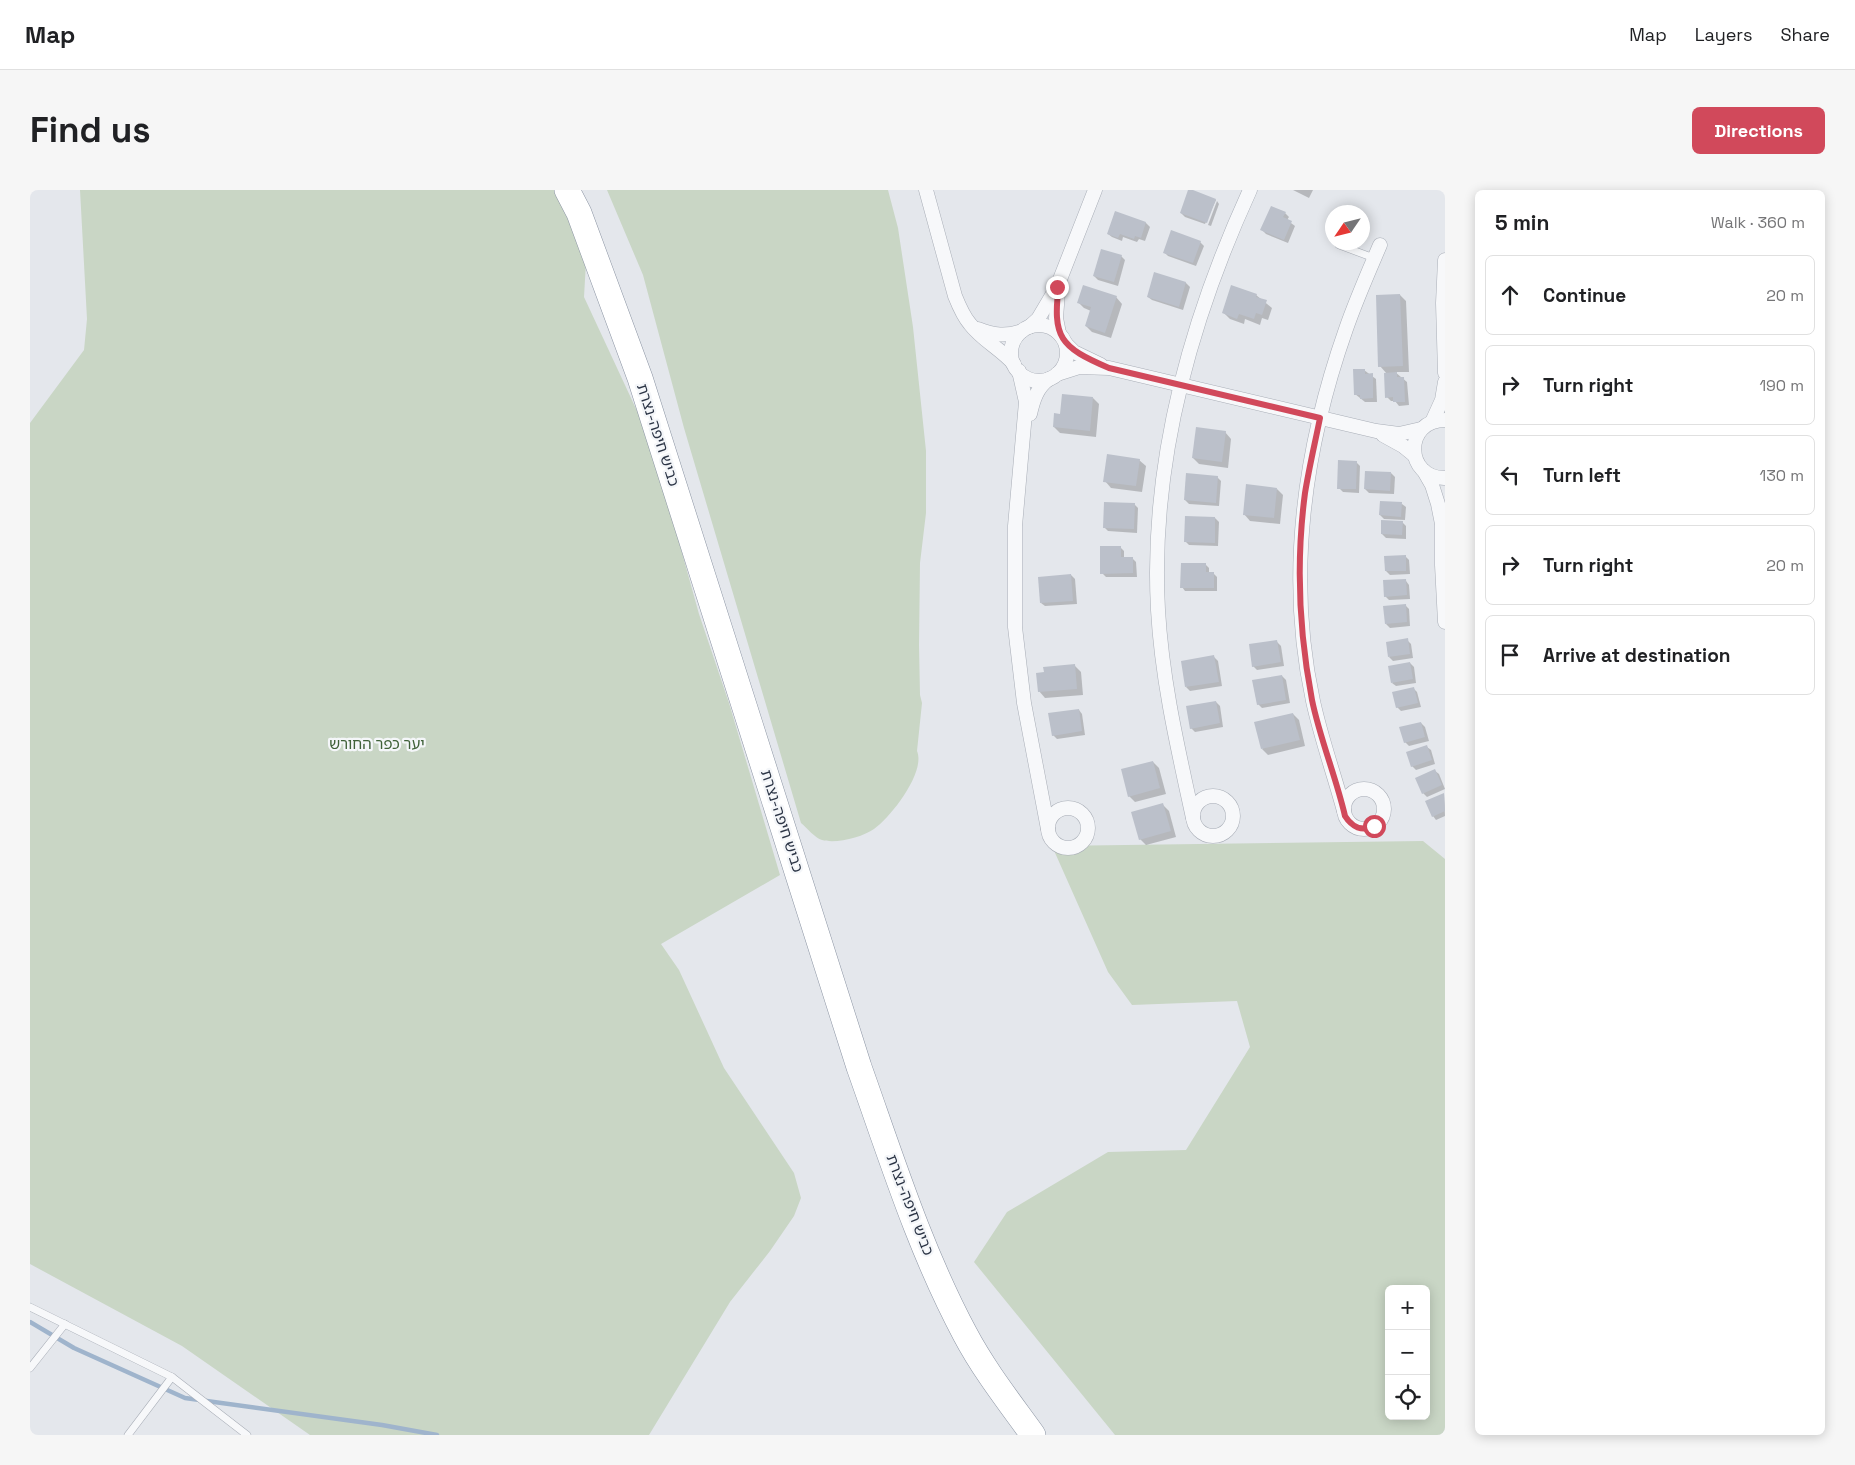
<!DOCTYPE html>
<meta charset="utf-8">
<style>
:root{--surface:#fff;--page:#f6f6f6;--text:#202124;--muted:#757577;--line:#e0e0e0;--accent:#d1495b}
body{margin:0;font-family:"Space Grotesk","Noto Sans Hebrew",sans-serif;background:var(--page);color:var(--text)}
.controls{position:absolute;right:15px;bottom:15px;display:grid;overflow:hidden;border-radius:8px;box-shadow:0 2px 12px #0003}
.controls button{width:45px;height:45px;display:grid;place-items:center;padding:0;border:0;border-bottom:1px solid var(--line);background:var(--surface);color:var(--text);font:25px sans-serif}
.compass{position:absolute;left:1295px;top:15px;width:45px;height:45px;border-radius:50%;background:var(--surface);box-shadow:0 2px 12px #0003;rotate:235deg}
.stop{position:absolute;width:15px;height:15px;margin:-11px;border:4px solid #d1495b;border-radius:50%;background:#fff}
.stop.end{background:#d1495b;border-color:#fff;box-shadow:0 1px 5px #0008}
.list{margin:0;padding:0;list-style:none}
h2{display:flex;justify-content:space-between;align-items:center;height:65px;margin:0;padding:0 20px;font-size:21px}
h2 small{font-size:16px;font-weight:400;color:var(--muted)}
.list li{display:grid;grid-template-columns:32px 1fr auto;gap:15px;align-items:center;box-sizing:border-box;height:80px;margin:0 10px 10px;padding:0 10px;border:1px solid var(--line);border-radius:8px}
.list b{display:block;font-size:19px;white-space:nowrap}
.list em{font-size:16px;font-style:normal;color:var(--muted)}
.icon{flex:none;width:28px;height:28px;fill:none;stroke:currentColor;stroke-width:2;stroke-linecap:round;stroke-linejoin:round}
.map{position:relative;flex:none;width:1415px;height:1245px;overflow:hidden;border-radius:8px}
header{display:flex;align-items:center;gap:30px;box-sizing:border-box;height:70px;padding:0 25px;background:var(--surface);border-bottom:1px solid var(--line)}
header strong{font-size:24px}
nav{display:flex;gap:28px;margin-inline-start:auto;font-size:18px}
.intro{display:flex;align-items:center;justify-content:space-between;box-sizing:border-box;height:120px;padding:0 30px}
h1{margin:0;font-size:35px}
.button{padding:12px 22px;border-radius:8px;background:var(--accent);color:#fff;font-size:18px;font-weight:700}
main{display:flex;gap:30px;padding:0 30px}
aside{flex:1;background:var(--surface);border-radius:8px;box-shadow:0 2px 12px #0003}
.map>svg:first-child{display:block}
</style>
<header>
<strong>Map</strong>
<nav><a>Map</a><a>Layers</a><a>Share</a></nav>
</header>
<div class="intro"><h1>Find us</h1><a class="button">Directions</a></div>
<main>
<div class="map">
<svg width="1415" height="1245" viewBox="0 0 1415 1245">
<rect width="100%" height="100%" fill="#e4e7ec"/>
<g fill="#c9d6c5" fill-rule="evenodd">
<polygon points="50,0 526,0 556,72 554,107 621,251 669,424 699,513 750,685 631,754 649,780 694,878 764,983 771,1008 764,1026 740,1061 700,1112 619,1245 280,1245 152,1156 0,1074 0,233 54,160 57,129"/>
<path d="M 577,0 L 858,0 L 868,38 L 883,137 L 896,261 L 896,323 L 890,373 L 889,455 L 890,505 L 892,513 L 887,561 C 896,582 861,627 844,639 C 833,647 806,654 792,650 C 785,648 777,638 771,633 L 654,238 L 613,85 Z"/>
<path d="M 1393,651 L 1415,669 L 1415,1245 L 1085,1245 L 944,1072 L 977,1022 L 1078,962 L 1156,960 L 1220,857 L 1207,811 L 1102,815 L 1078,782 L 1022,656 ZM 1359,1099 L 1396,1099 L 1396,1226 L 1359,1226 Z"/>
</g>
<g fill="#0003">
<polygon points="1159,0 1186,10 1175,34 1155,27 1151,23"/>
<polygon points="1263,0 1283,0 1279,8"/>
<polygon points="1187,11 1189,14 1181,36 1178,35"/>
<polygon points="1085,23 1116,33 1120,37 1115,51 1109,49 1107,52 1093,47 1092,51 1082,47 1078,44"/>
<polygon points="1255,23 1259,27 1257,30 1265,36 1258,53 1236,44 1232,40"/>
<polygon points="1170,52 1174,56 1166,76 1138,66 1134,62"/>
<polygon points="1091,66 1095,70 1088,96 1068,90 1064,86"/>
<polygon points="1125,84 1156,93 1160,97 1153,120 1122,110 1118,107"/>
<polygon points="1226,105 1242,118 1238,130 1232,128 1230,135 1215,129 1214,134 1200,129 1194,123"/>
<polygon points="1370,105 1376,111 1379,182 1365,182 1377,192 1379,215 1369,216 1365,211 1361,211 1357,207 1357,184 1350,176"/>
<polygon points="1086,107 1092,114 1081,148 1062,142 1056,136 1061,121 1054,118 1048,112"/>
<polygon points="1334,180 1346,189 1347,212 1335,212 1325,204"/>
<polygon points="1063,208 1069,214 1066,247 1030,243 1024,237"/>
<polygon points="1195,242 1201,249 1198,278 1169,274 1163,268"/>
<polygon points="1109,270 1116,276 1112,302 1081,298 1075,291"/>
<polygon points="1326,272 1330,276 1329,303 1313,302 1309,298"/>
<polygon points="1361,283 1365,287 1364,304 1339,303 1335,299"/>
<polygon points="1187,287 1191,291 1189,316 1159,314 1155,310"/>
<polygon points="1247,299 1253,305 1250,334 1220,331 1214,324"/>
<polygon points="1104,314 1108,318 1107,343 1078,341 1074,337"/>
<polygon points="1372,314 1376,317 1375,330 1354,329 1350,325"/>
<polygon points="1185,328 1189,332 1188,356 1159,355 1155,351"/>
<polygon points="1372,332 1376,336 1376,349 1356,348 1352,344"/>
<polygon points="1090,357 1094,361 1094,368 1102,368 1106,372 1107,387 1076,387 1072,383"/>
<polygon points="1375,366 1379,370 1380,384 1360,385 1356,381"/>
<polygon points="1175,374 1179,378 1179,383 1183,383 1187,387 1187,401 1155,401 1152,397"/>
<polygon points="1041,385 1045,389 1047,414 1015,416 1011,413"/>
<polygon points="1376,391 1379,395 1380,409 1359,410 1355,406"/>
<polygon points="1375,415 1379,419 1380,436 1360,438 1356,434"/>
<polygon points="1377,450 1381,454 1383,468 1363,471 1359,467"/>
<polygon points="1247,452 1251,456 1254,476 1227,480 1223,476"/>
<polygon points="1184,467 1188,471 1192,496 1160,501 1156,497"/>
<polygon points="1380,473 1384,477 1386,493 1366,496 1362,493"/>
<polygon points="1045,476 1051,482 1053,505 1015,508 1009,501"/>
<polygon points="1252,486 1256,490 1260,513 1232,518 1228,514"/>
<polygon points="1383,498 1387,502 1391,517 1371,521 1367,517"/>
<polygon points="1186,512 1190,516 1193,537 1165,542 1161,538"/>
<polygon points="1049,520 1052,524 1055,545 1027,549 1023,545"/>
<polygon points="1263,524 1269,530 1275,556 1238,565 1232,559"/>
<polygon points="1391,533 1395,537 1399,551 1379,556 1375,552"/>
<polygon points="1397,557 1401,560 1405,574 1386,580 1382,576"/>
<polygon points="1123,572 1129,578 1136,604 1105,612 1099,606"/>
<polygon points="1405,581 1409,584 1415,599 1397,607 1393,603"/>
<polygon points="1414,604 1415,626 1406,630 1403,626"/>
<polygon points="1133,615 1139,621 1146,647 1116,655 1110,649"/>
</g>
<g fill="none" stroke-linecap="round" stroke-linejoin="round">
<polyline stroke="#9fb4cc" stroke-width="4.5" points="0,1132 44,1158 155,1208 352,1235 407,1245"/>
</g>
<g fill="#bbc0ca">
<polygon points="1158,0 1163,0 1186,9 1177,33 1150,23"/>
<polygon points="1241,16 1256,22 1253,27 1262,31 1254,50 1230,40"/>
<polygon points="1085,21 1116,32 1111,48 1105,46 1104,49 1090,44 1088,48 1077,44"/>
<polygon points="1141,40 1171,51 1163,73 1133,63"/>
<polygon points="1071,59 1092,65 1084,92 1063,86"/>
<polygon points="1124,82 1156,92 1149,117 1117,107"/>
<polygon points="1053,95 1087,106 1075,143 1055,136 1061,117 1047,113"/>
<polygon points="1201,95 1227,104 1226,107 1237,110 1232,125 1226,123 1224,129 1209,124 1207,129 1192,123"/>
<polygon points="1370,104 1373,176 1348,177 1346,105"/>
<polygon points="1323,179 1335,179 1335,184 1343,183 1343,208 1330,209 1330,205 1324,205"/>
<polygon points="1367,182 1367,187 1374,187 1375,212 1363,212 1363,207 1355,208 1354,183"/>
<polygon points="1032,204 1063,207 1060,241 1023,237 1024,223 1030,224"/>
<polygon points="1166,237 1196,241 1192,272 1162,268"/>
<polygon points="1077,264 1110,269 1106,296 1073,292"/>
<polygon points="1308,270 1327,271 1326,299 1307,299"/>
<polygon points="1335,281 1361,282 1360,301 1334,299"/>
<polygon points="1156,283 1188,286 1186,313 1154,310"/>
<polygon points="1216,294 1247,298 1244,328 1213,325"/>
<polygon points="1350,311 1372,312 1371,327 1349,325"/>
<polygon points="1074,312 1105,313 1104,339 1073,338"/>
<polygon points="1155,326 1185,327 1185,353 1154,352"/>
<polygon points="1351,330 1373,331 1372,345 1351,344"/>
<polygon points="1070,356 1091,356 1091,367 1103,367 1103,383 1070,384"/>
<polygon points="1376,365 1376,381 1355,381 1354,366"/>
<polygon points="1151,373 1176,373 1176,382 1184,382 1184,398 1150,398"/>
<polygon points="1041,384 1043,411 1010,413 1008,387"/>
<polygon points="1376,389 1377,405 1354,407 1353,390"/>
<polygon points="1376,414 1377,432 1355,434 1353,416"/>
<polygon points="1378,448 1380,464 1358,467 1356,452"/>
<polygon points="1247,450 1251,472 1222,477 1219,454"/>
<polygon points="1184,465 1189,492 1155,497 1151,471"/>
<polygon points="1380,472 1383,489 1361,493 1358,476"/>
<polygon points="1045,474 1047,499 1008,502 1006,483 1014,482 1013,477"/>
<polygon points="1252,485 1256,510 1227,515 1222,490"/>
<polygon points="1384,497 1388,513 1366,518 1362,502"/>
<polygon points="1186,511 1190,533 1160,539 1156,516"/>
<polygon points="1049,519 1052,541 1022,546 1018,523"/>
<polygon points="1263,523 1270,550 1231,559 1224,532"/>
<polygon points="1391,532 1395,547 1374,553 1369,537"/>
<polygon points="1397,555 1402,570 1381,577 1376,562"/>
<polygon points="1123,571 1130,598 1098,607 1091,579"/>
<polygon points="1405,579 1412,595 1392,604 1385,588"/>
<polygon points="1414,603 1415,621 1402,627 1395,611"/>
<polygon points="1133,613 1141,641 1109,650 1101,622"/>
</g>
<g fill="none" stroke-linecap="round" stroke-linejoin="round">
<g stroke="#a9aeb7" stroke-width="8">
<g id="lane">
<polyline points="1309,55 1344,68"/>
<polyline points="0,1117 142,1187 217,1245"/>
<polyline points="0,1178 35,1134"/>
<polyline points="98,1245 142,1187"/>
</g>
</g>
<g stroke="#a9aeb7" stroke-width="15">
<g id="street">
<path d="M 896,0 L 925,106 C 929,116 933,126 940,134 C 952,150 971,159 984,174"/>
<polyline points="1415,70 1413,113 1415,183"/>
<polyline points="1028,102 1026,128 1029,143"/>
<circle cx="1009" cy="163" r="28"/>
<polyline points="999,137 1008,129 1027,97 1065,0"/>
<path d="M 948,139 C 963,145 976,147 992,141"/>
<polyline points="1036,154 1044,162 1071,175"/>
<polyline points="989,181 996,212 985,336 985,437 994,513 1018,639"/>
<polyline points="1027,184 1049,177 1079,178 1346,241 1369,244 1391,239"/>
<path d="M 1000,224 C 1003,211 1007,197 1019,189"/>
<path d="M 1415,230 C 1373,230 1375,289 1415,288"/>
<polyline points="1402,232 1412,210 1415,192"/>
<polyline points="1353,245 1373,256 1384,265"/>
<polyline points="1394,281 1402,295 1408,314 1412,334 1412,375 1415,432"/>
<circle cx="1334" cy="619" r="20"/>
<circle cx="1183" cy="626" r="20"/>
<circle cx="1038" cy="638" r="20"/>
<path d="M 1314,621 C 1304,584 1291,548 1283,511 C 1256,387 1274,258 1316,139 C 1326,110 1338,83 1350,55"/>
<path d="M 1163,628 C 1148,559 1132,491 1128,420 C 1120,275 1160,131 1220,0"/>
</g>
</g>
<g stroke="#8b94a3" stroke-width="26">
<path id="highway" d="M 537,0 L 549,23 L 610,188 L 829,877 C 861,967 890,1060 935,1144 C 954,1180 980,1213 1003,1245"/>
</g>
<use href="#lane" stroke="#f7f8fa" stroke-width="7"/>
<use href="#street" stroke="#f7f8fa" stroke-width="14"/>
<use href="#highway" stroke="#fff" stroke-width="25"/>
</g>
<g fill="none" stroke-linecap="round" stroke-linejoin="round">
<path stroke="#d1495b" stroke-width="6" d="M 1027,97 L 1029,94 C 1022,148 1030,157 1079,178 L 1290,228 C 1285,253 1279,278 1275,303 C 1266,371 1269,442 1282,510 C 1290,549 1306,587 1315,626 C 1322,637 1332,642 1344,636"/>
</g>
<g text-anchor="middle" stroke-width="4.5" stroke-linejoin="round" paint-order="stroke">
<g font-size="15" fill="#2b3445" stroke="#f4f6f9">
<text transform="translate(628 245) rotate(72)" y="5">כביש חיפה-נצרת</text>
<text transform="translate(752 631) rotate(72)" y="5">כביש חיפה-נצרת</text>
<text transform="translate(880 1015) rotate(69)" y="5">כביש חיפה-נצרת</text>
</g>
<g font-size="15" fill="#3f6138" stroke="#f4f6f9">
<text x="347" y="559">יער כפר החורש</text>
</g>
</g>
</svg>
<div class="controls">
<button>+</button>
<button>−</button>
<button><svg class="icon" aria-label="locate" viewBox="0 0 24 24"><circle cx="12" cy="12" r="6"/><path d="M12 2v4M12 18v4M2 12h4M18 12h4"/></svg></button>
</div>
<svg class="compass" viewBox="-18 -18 36 36"><path d="M0-13l5 13h-10z" fill="#e53935"/><path d="M0 13l5-13h-10z" fill="#757577"/></svg>
<div class="stop" style="left:1344px;top:636px"></div>
<div class="stop end" style="left:1027px;top:97px"></div>
</div>
<aside>
<h2>5 min<small>Walk · 360 m</small></h2>
<ul class="list">
<li><svg class="icon" aria-label="ahead" viewBox="0 0 24 24"><path d="M12 20V5M6 11l6-6 6 6"/></svg><div><b>Continue</b></div><em>20 m</em></li>
<li><svg class="icon" aria-label="right" viewBox="0 0 24 24"><path d="M7 20v-9h11M14 6l5 5-5 5"/></svg><div><b>Turn right</b></div><em>190 m</em></li>
<li><svg class="icon" aria-label="left" viewBox="0 0 24 24"><path d="M17 20v-9H6M10 6l-5 5 5 5"/></svg><div><b>Turn left</b></div><em>130 m</em></li>
<li><svg class="icon" aria-label="right" viewBox="0 0 24 24"><path d="M7 20v-9h11M14 6l5 5-5 5"/></svg><div><b>Turn right</b></div><em>20 m</em></li>
<li><svg class="icon" aria-label="arrive" viewBox="0 0 24 24"><path d="M6 21V4h12l-3 4 3 4H6"/></svg><div><b>Arrive at destination</b></div></li>
</ul>
</aside>
</main>
